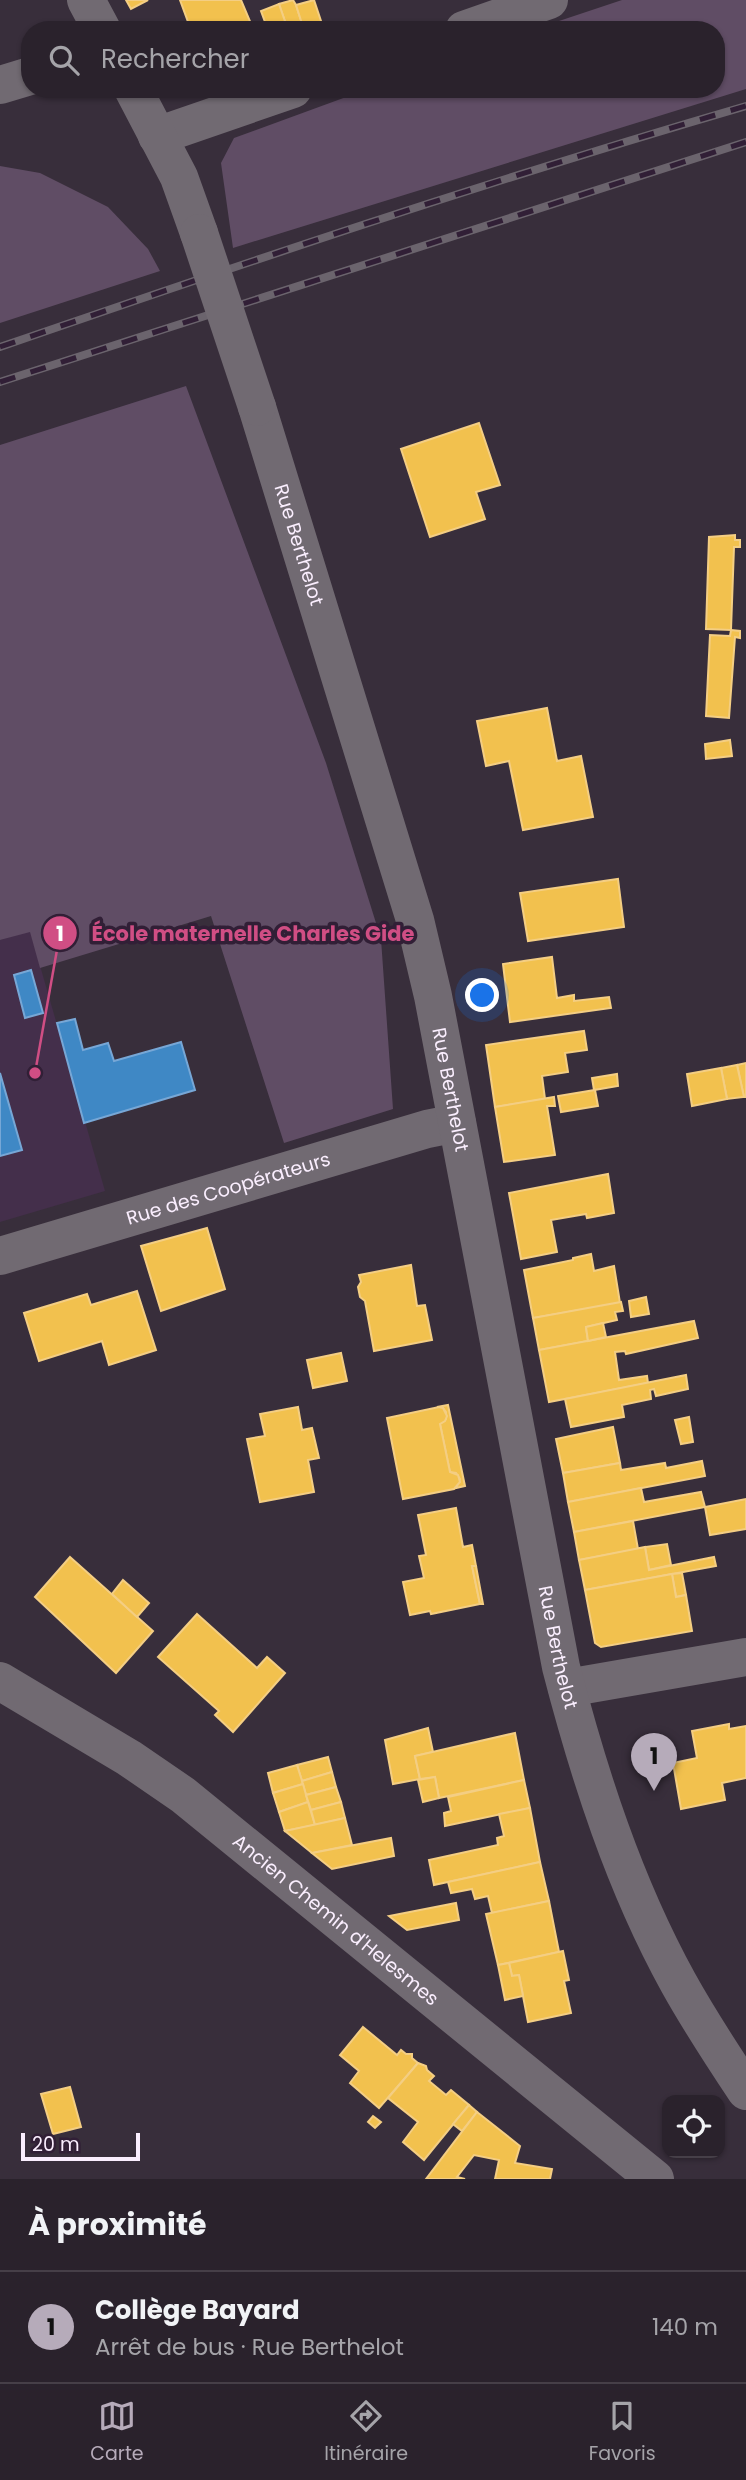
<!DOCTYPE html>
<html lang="fr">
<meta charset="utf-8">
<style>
:root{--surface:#2a222c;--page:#322a34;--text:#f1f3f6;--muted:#a5a4a9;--line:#463f48;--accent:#b6abba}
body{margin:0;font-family:Poppins,sans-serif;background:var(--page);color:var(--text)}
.controls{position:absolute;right:21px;bottom:21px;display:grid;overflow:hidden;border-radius:14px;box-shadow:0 2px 5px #0004}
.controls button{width:63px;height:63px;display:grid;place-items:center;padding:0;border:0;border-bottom:2px solid var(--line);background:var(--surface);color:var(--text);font:35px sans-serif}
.scale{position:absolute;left:21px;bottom:18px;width:119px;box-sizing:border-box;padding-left:7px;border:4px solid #faeefe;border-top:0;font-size:19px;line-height:24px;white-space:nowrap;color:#faeefe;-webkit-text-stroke:5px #311f36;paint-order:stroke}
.you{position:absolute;left:483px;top:996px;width:24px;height:24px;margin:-18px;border:5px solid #fff;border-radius:50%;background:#1a73e8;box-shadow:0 0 0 10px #1a73e833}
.badge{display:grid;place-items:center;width:46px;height:46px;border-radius:50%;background:var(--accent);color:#111;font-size:23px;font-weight:700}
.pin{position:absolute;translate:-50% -58px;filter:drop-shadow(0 2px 4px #0008)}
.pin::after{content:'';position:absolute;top:37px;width:24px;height:21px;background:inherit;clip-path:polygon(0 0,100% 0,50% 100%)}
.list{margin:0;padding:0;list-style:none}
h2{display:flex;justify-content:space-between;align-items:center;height:91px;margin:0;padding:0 28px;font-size:30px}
h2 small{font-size:23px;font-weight:400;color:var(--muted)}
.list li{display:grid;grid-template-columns:46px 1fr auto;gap:21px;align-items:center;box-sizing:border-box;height:112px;padding:0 28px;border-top:2px solid var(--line)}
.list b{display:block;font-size:26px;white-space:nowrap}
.list p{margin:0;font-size:23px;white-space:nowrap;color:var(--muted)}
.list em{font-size:23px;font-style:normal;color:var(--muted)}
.icon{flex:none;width:38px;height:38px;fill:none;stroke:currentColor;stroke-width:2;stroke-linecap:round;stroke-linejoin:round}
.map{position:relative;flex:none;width:746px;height:2179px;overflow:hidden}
.search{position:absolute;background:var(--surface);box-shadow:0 2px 5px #0004;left:21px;right:21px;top:21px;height:77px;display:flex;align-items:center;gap:18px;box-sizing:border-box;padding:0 24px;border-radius:28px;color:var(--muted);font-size:26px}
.sheet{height:203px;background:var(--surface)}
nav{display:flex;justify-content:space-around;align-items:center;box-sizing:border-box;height:98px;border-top:2px solid var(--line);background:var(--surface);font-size:19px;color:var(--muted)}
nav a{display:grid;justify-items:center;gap:4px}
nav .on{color:var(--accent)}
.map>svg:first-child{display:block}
</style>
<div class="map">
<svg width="746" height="2179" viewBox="0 0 746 2179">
<rect width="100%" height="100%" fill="#382e3b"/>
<polygon fill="#442f4b" points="30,931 105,1191 0,1222 0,940"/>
<g fill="#604d65">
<polygon points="622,0 746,0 746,89 233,248 221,163 234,138 368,89 716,89 716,30 532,30"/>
<polygon points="0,166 40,173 108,207 148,249 160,271 0,323"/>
<polygon points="186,386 326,763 381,939 393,1109 284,1143 211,916 40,968 30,932 0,940 0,445"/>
</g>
<g fill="#f2c14e" stroke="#f4ce83" stroke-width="2">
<polygon points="126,0 148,0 131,9"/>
<polygon points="180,0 241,0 252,26 245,30 191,30"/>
<polygon points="293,0 296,5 304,30 288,30 279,4"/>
<polygon points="314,0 324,30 304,30 296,5"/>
<polygon points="279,4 288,30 268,30 261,11"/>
<polygon points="479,423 500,485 476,492 485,519 430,537 401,449"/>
<polygon points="735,535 735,540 740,540 740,547 734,547 731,630 706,629 709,537"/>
<polygon points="731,630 740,631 740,638 735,637 729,718 706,716 710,635 730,636"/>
<polygon points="547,708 557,761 581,756 593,817 523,830 509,761 486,766 477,721"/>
<polygon points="730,740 732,756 706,759 705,744"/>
<polygon points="618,879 624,927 528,941 520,893"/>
<polygon points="552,957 557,998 574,995 574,1001 609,997 611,1008 510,1022 503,964"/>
<polygon points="584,1031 587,1050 565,1053 568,1072 542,1076 545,1099 495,1107 486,1045"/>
<polygon points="746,1063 746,1097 744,1097 737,1065"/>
<polygon points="737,1065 744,1097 727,1099 721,1068"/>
<polygon points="721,1068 727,1099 692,1106 687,1074"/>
<polygon points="617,1074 618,1086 594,1090 592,1078"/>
<polygon points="595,1090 598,1106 561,1112 558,1096"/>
<polygon points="554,1097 555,1106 547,1106 555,1155 504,1162 495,1107"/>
<polygon points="608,1174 614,1213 587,1218 586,1214 551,1220 557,1252 521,1259 509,1193"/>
<polygon points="207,1228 225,1289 161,1311 141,1246"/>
<polygon points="591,1254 594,1271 614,1266 620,1303 533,1318 524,1270 573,1260 573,1258"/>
<polygon points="411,1265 417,1306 425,1305 432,1340 374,1351 365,1301 360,1297 358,1287 361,1282 359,1275"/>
<polygon points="137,1291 156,1350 109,1365 102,1341 39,1361 24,1313 87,1294 91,1305"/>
<polygon points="646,1297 649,1314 631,1317 629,1301"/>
<polygon points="621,1302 623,1311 615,1312 617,1320 586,1327 588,1341 539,1350 533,1318"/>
<polygon points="694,1321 698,1338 626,1354 625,1351 615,1352 619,1380 647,1376 648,1383 549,1402 539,1350"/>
<polygon points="603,1323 606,1337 588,1341 586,1327"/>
<polygon points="341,1353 347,1381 313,1388 307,1360"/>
<polygon points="686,1375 688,1389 656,1396 654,1389 650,1390 651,1399 622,1405 624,1417 571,1427 565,1399"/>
<polygon points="448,1405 465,1486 456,1488 460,1479 456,1473 450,1472 440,1424 446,1419 446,1412 443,1408 437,1407"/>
<polygon points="298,1407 302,1430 312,1428 319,1458 308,1460 314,1492 260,1502 247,1439 265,1436 260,1414"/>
<polygon points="439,1407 443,1408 447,1416 445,1421 440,1424 450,1472 458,1475 460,1482 454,1489 403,1499 387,1418"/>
<polygon points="689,1417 693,1442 681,1444 675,1420"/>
<polygon points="613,1427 620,1463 563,1473 556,1439"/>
<polygon points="702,1461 705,1476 568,1502 563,1473 620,1463 621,1470 665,1463 666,1468"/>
<polygon points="641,1488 644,1502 701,1492 705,1507 574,1532 568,1502"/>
<polygon points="746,1499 746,1529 710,1535 705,1507"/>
<polygon points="456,1508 463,1547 472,1545 476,1566 472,1566 480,1604 431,1614 430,1611 410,1615 403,1582 424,1578 419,1556 426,1555 418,1515"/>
<polygon points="633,1521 638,1549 579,1560 574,1532"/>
<polygon points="667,1544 671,1565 649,1570 645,1547"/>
<polygon points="645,1547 649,1570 714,1557 716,1566 585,1590 579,1560"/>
<polygon points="70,1557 153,1631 116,1673 35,1597"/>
<polygon points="472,1566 476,1566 483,1604 480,1604"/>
<polygon points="682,1573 686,1595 676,1597 672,1574"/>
<polygon points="672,1574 676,1597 686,1595 692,1631 601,1647 595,1643 585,1590"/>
<polygon points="123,1580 149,1603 137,1617 112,1594"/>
<polygon points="197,1614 257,1668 267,1657 285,1673 233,1732 215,1715 219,1711 158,1657"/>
<polygon points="729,1724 729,1729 746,1726 746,1778 722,1783 725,1800 681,1809 673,1763 697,1758 692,1731"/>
<polygon points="428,1728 433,1752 415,1756 420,1779 393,1784 385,1740"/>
<polygon points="515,1733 524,1780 439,1798 435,1777 420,1779 415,1756"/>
<polygon points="328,1757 332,1772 302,1781 297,1765"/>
<polygon points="297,1765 303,1784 273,1793 268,1773"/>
<polygon points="332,1772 336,1787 306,1795 302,1781"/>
<polygon points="435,1777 439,1798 423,1802 418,1780"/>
<polygon points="524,1780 530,1808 445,1826 444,1813 451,1811 448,1797"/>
<polygon points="303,1784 308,1802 279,1812 273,1793"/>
<polygon points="336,1787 341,1802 311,1810 306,1795"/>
<polygon points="308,1802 315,1825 285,1831 279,1812"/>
<polygon points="341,1802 345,1818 315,1825 311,1810"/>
<polygon points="530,1808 540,1862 434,1885 429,1860 498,1845 497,1838 504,1836 499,1814"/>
<polygon points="345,1818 352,1845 312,1853 285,1831"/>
<polygon points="391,1838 394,1856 332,1869 312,1853"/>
<polygon points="540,1862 549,1901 492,1913 488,1896 475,1899 472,1889 451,1893 448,1882"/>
<polygon points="549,1901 559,1952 498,1965 486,1914"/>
<polygon points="456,1903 459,1920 407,1930 389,1916"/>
<polygon points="563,1951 569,1980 564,1981 571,2013 528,2022 519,1975 512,1976 509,1963"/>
<polygon points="509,1963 512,1976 519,1975 523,1996 505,2000 498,1965"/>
<polygon points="363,2027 397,2055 401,2050 406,2054 412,2054 412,2058 418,2063 379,2108 350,2083 359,2071 340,2055"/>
<polygon points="418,2063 426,2066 427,2070 434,2076 429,2081 446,2095 451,2090 469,2105 424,2160 403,2142 418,2122 388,2098"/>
<polygon points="70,2087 81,2127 53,2134 41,2094"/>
<polygon points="469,2105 477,2112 462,2131 453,2124"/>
<polygon points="477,2112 520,2146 515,2163 552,2169 550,2179 495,2179 499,2160 474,2155 457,2177 465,2179 426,2179"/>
<polygon points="373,2116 381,2122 375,2128 368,2122"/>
</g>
<g fill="#3f88c5" stroke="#77a7d6" stroke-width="2">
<polygon points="31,970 43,1013 25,1018 14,975"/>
<polygon points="75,1019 83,1050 108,1043 114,1061 181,1042 195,1090 84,1123 57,1023"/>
<polygon points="0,1073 22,1150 0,1156"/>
</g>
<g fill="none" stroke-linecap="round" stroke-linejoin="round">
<g stroke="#716a72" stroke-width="38">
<polyline points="86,0 102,30"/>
<polyline points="464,30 549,0"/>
<polyline points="157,136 293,89"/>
<path id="s1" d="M 0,1256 L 427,1129 L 457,1123"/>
<path id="s2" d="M 0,1681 L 129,1758 L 183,1795 L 655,2179"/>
<polyline points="567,1688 746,1657"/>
</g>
<g stroke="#716a72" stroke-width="38">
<polyline points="0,85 30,76"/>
<polyline points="133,89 179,177 199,233"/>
<path id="s3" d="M 257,407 L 415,920 L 433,996 L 561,1667 C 589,1775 624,1884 678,1982 C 699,2020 722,2055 746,2091"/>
</g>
<g stroke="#6b646d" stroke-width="8">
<g id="rail">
<path d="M 0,347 C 247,262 495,179 746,106"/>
<polyline points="0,382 746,142"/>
</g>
</g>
<use href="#rail" stroke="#311f36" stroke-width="5" stroke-dasharray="16" stroke-linecap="butt"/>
<polyline stroke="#716a72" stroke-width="38" points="199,233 257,407"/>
</g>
<g text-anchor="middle" stroke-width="7" stroke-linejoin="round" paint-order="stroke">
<g font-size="19" fill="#faeefe" stroke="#311f36">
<text dy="7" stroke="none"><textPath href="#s3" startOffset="144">Rue Berthelot</textPath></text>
<text dy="7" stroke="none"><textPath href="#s3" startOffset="710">Rue Berthelot</textPath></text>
<text dy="7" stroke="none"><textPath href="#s1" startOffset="238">Rue des Coopérateurs</textPath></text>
<text dy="7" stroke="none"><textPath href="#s3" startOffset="1278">Rue Berthelot</textPath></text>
<text dy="7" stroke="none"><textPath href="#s2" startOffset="413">Ancien Chemin d'Helesmes</textPath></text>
</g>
</g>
<path fill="none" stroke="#d04e84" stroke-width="2.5" d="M35 1073L60 933"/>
<g fill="#d04e84" stroke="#311f36" stroke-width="2.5">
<circle cx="35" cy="1073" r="7"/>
<circle cx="60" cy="933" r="18"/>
</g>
<g font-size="21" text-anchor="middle" font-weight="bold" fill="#fff">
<text x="60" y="941">1</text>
</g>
<g font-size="21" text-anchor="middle" font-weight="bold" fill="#d04e84" stroke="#311f36" stroke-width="7" stroke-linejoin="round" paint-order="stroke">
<text x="253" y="941">École maternelle Charles Gide</text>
</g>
</svg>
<div class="controls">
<button><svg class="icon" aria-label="locate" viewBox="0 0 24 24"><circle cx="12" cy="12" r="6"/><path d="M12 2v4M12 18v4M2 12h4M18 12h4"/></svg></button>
</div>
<div class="scale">20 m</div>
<div class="you"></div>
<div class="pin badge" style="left:654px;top:1791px">1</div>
<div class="search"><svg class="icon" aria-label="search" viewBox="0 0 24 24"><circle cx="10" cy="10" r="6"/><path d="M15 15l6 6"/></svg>Rechercher</div>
</div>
<section class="sheet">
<h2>À proximité<small></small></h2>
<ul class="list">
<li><span class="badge">1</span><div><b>Collège Bayard</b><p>Arrêt de bus · Rue Berthelot</p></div><em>140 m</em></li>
</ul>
</section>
<nav>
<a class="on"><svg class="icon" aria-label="map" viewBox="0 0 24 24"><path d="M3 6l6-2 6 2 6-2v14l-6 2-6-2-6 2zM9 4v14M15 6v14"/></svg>Carte</a>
<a><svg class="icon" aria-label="directions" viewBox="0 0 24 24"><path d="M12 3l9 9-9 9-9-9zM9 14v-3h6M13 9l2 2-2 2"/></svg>Itinéraire</a>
<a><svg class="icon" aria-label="saved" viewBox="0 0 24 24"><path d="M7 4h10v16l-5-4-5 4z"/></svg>Favoris</a>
</nav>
